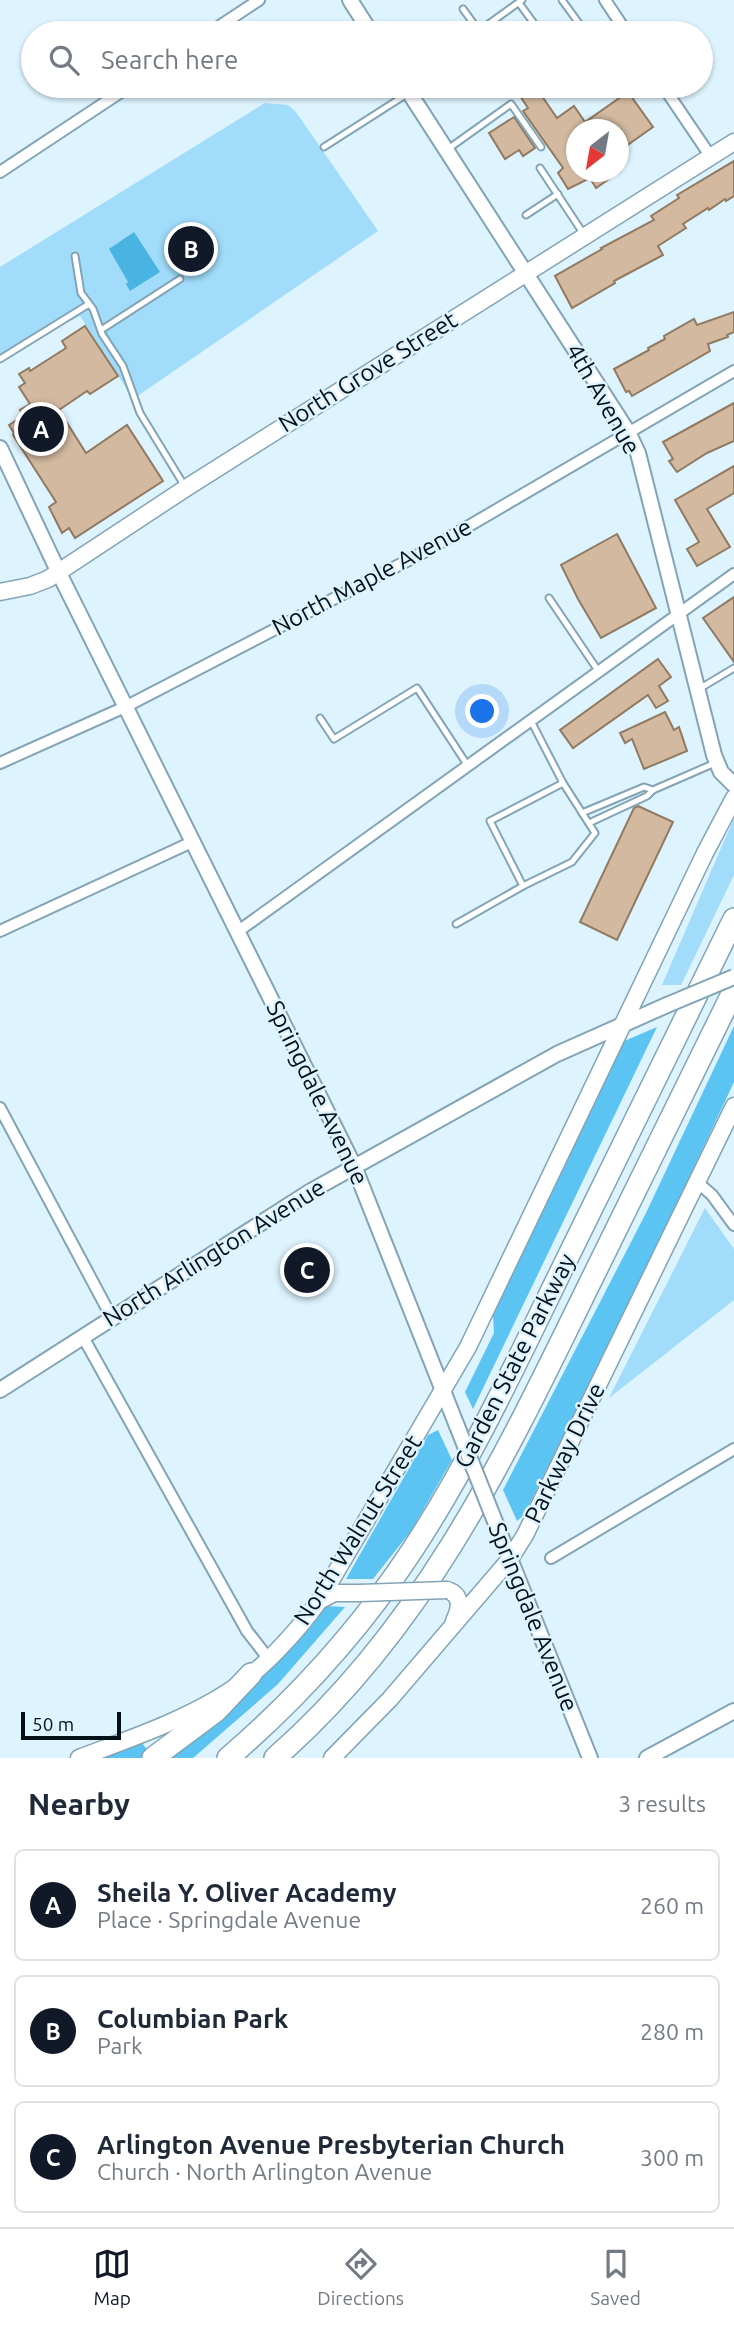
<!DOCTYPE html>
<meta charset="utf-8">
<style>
:root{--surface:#fff;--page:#f6f6f7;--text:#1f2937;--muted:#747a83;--line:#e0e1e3;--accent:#111827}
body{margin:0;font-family:Ubuntu,sans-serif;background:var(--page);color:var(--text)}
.compass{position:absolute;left:566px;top:119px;width:63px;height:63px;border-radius:50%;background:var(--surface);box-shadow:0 2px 5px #0004;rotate:211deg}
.scale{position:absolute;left:21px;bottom:18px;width:100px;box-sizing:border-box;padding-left:7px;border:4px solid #051117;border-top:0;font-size:19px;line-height:24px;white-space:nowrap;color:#051117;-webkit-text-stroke:5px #ddf3fe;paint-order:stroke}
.you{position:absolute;left:483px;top:712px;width:24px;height:24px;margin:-18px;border:5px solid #fff;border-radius:50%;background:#1a73e8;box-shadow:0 0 0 10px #1a73e833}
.badge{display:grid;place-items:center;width:46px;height:46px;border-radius:50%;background:var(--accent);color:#fff;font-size:23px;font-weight:700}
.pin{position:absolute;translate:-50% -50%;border:4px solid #fff;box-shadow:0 2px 7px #0006}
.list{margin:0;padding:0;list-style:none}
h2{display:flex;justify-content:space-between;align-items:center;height:91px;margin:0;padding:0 28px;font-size:30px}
h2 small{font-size:23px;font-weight:400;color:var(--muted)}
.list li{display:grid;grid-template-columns:46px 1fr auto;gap:21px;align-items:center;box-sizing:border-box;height:112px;margin:0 14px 14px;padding:0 14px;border:2px solid var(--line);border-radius:10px}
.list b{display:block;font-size:26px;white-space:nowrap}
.list p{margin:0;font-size:23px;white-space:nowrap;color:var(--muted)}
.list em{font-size:23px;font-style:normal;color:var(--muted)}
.icon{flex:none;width:38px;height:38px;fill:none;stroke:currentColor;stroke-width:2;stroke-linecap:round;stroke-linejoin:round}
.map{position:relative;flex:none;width:734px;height:1758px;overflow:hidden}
.search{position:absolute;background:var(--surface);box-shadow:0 2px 5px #0004;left:21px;right:21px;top:21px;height:77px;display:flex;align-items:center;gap:18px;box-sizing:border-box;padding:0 24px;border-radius:38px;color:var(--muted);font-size:26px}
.sheet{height:469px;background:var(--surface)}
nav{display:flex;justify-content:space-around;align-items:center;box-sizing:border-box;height:98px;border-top:2px solid var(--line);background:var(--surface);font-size:19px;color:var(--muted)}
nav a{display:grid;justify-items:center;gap:4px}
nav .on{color:var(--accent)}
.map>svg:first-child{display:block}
</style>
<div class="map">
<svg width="734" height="1758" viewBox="0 0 734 1758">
<rect width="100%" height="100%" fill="#ddf3fe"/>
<g fill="#a1ddfb">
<polygon points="265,103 288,105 296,112 378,231 133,399 80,316 0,357 0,267"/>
<polygon points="734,818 734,875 681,985 662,985"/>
<polygon points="705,1208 734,1249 734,1300 609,1398"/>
</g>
<g fill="#5cc4f3">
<polygon points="734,1026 734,1082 641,1280 524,1515 517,1521 503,1490 646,1213"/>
<polygon points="657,1027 473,1409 465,1392 494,1333 493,1315 622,1042"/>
<polygon points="438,1430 452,1460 411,1531 373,1579 346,1579 428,1435"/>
<polygon points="327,1606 345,1607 278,1684 193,1758 162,1758 203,1730 263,1676"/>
<polygon points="142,1743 149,1752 141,1758 102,1758"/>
</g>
<polygon fill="#49b3e1" points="134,232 160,272 130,291 126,284 128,282 109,249"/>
<g fill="#d2b9a0" stroke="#917a62" stroke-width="2">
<polygon points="523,86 535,86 557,118 574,106 585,122 628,92 653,127 619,151 619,130 577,130 577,172 619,172 596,188 590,178 568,189 558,173 563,168 523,111 528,108 516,90"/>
<polygon points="514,117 535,148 523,156 519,150 505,159 489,133"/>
<polygon points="734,161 734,196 726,201 725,199 709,210 708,208 683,224 686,228 658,246 663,255 614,281 615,283 572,308 555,276 602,249 601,248 654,220 651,216 679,198 677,195"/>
<polygon points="734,312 734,332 727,335 728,337 708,344 710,351 632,396 629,391 626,392 614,369 649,350 648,348 665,339 664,336 694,319 697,325"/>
<polygon points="85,326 118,376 90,394 87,391 59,410 86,453 127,425 163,481 75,538 69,528 62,533 49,507 56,502 13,435 14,433 9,425 23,416 20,410 30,404 19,387 25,383 19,374 29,368 30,371 66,348 62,341"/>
<polygon points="734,403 734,441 707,453 677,472 669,461 673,459 663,442"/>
<polygon points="734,466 734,493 707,509 730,547 697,566 687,549 699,542 675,500"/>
<polygon points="617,534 656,608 601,638 578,599 561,565"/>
<polygon points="734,597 734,662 703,618"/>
<polygon points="658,659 671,677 659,686 668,701 656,708 648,695 573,748 560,730"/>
<polygon points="665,712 674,730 679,727 687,751 644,769 632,739 625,743 620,733"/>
<polygon points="638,806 673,822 617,940 580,922 634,808"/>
</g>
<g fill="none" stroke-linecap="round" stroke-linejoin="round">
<g stroke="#82a4b5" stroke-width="9">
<g id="service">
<polyline points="562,0 586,33"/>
<polyline points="519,3 541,33"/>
<polyline points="463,9 479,31 522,0"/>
<polyline points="324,147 407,94"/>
<polyline points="448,149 511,104 541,147"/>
<polyline points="540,168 583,233"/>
<polyline points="526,215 558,194"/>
<polyline points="75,256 81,293 93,309 102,334 123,366 140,413 184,485"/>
<polyline points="101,330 180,279"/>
<polyline points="0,359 89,304"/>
<polyline points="549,598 599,672"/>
<polyline points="699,689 734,668"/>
<polyline points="320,718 334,739 417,688 468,766"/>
<polyline points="653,790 715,763"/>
<polyline points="582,813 644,787 653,790 647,796 589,823"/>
<polyline points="523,886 490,821 563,783"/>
<polyline points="456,924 523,886 572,862 595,833 563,783 531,721"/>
</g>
</g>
<g stroke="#82a4b5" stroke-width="14">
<g id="minor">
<polyline points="605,0 627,33"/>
<polyline points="209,33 259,0"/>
<polyline points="663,86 711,157"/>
<polyline points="0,172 130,86"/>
<polyline points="0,763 125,707 426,551 734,371"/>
<polyline points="0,931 192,842"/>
<polyline points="237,932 734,574"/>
<polyline points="0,1108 112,1318"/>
<polyline points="697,1182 712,1195 734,1225"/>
<polyline points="83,1337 247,1631 268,1658"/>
<polyline points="551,1558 734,1449"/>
</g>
</g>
<g stroke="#82a4b5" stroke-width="18">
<g id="tertiary">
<polyline points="350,0 371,33"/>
<polyline points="405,86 628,432 638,453 714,755 721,772 734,785"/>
<polyline points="0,448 59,573 354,1166 457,1426"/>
<polyline points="0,1390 311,1191 557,1054 667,1005"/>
<polyline points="496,1524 590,1758"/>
<polyline points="647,1758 734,1711"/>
</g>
</g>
<g stroke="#82a4b5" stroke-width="19">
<g id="secondary">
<polyline points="0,592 30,586 48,579 186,488 734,142"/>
<path d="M 447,1590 C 463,1595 460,1609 454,1621"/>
<polyline points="319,1601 334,1593 360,1593"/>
<path d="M 79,1758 C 129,1739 183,1721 228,1692 C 261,1671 296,1633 319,1601 L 468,1347 L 705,853 L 734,798"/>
<polyline points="332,1758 390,1699 510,1559 525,1535 734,1106"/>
</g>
</g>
<g stroke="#82a4b5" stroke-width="24">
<g id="motorway">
<polyline points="153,1758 216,1711 251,1674"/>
<path d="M 228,1758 C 299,1697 362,1627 413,1549 C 472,1459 517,1361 564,1265 C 621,1150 677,1034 734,919"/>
<path d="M 275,1758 C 420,1631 499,1469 582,1299 C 633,1196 683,1093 734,990"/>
</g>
</g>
<use href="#service" stroke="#fff" stroke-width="5"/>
<use href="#minor" stroke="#fff" stroke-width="10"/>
<use href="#tertiary" stroke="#fff" stroke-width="14"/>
<use href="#secondary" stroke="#fff" stroke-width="16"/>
<use href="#motorway" stroke="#fff" stroke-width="21"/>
<g stroke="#82a4b5" stroke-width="18" stroke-linecap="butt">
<g id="tertiary-bridge">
<polyline points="667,1005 734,977"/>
<polyline points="457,1426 496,1524"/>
</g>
</g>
<g stroke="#82a4b5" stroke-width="19" stroke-linecap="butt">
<polyline id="secondary-bridge" points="360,1593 447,1590"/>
</g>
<use href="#tertiary-bridge" stroke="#fff" stroke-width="14"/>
<use href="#secondary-bridge" stroke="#fff" stroke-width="16"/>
</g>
<g text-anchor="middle" stroke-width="5" stroke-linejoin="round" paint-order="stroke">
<g font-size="24" fill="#051117" stroke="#ddf3fe">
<text transform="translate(368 372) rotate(-32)" y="8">North Grove Street</text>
<text transform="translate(603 399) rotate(60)" y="8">4th Avenue</text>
<text transform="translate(372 577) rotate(-28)" y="8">North Maple Avenue</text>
<text transform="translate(317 1093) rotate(64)" y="8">Springdale Avenue</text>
<text transform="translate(214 1253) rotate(-32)" y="8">North Arlington Avenue</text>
<text transform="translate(515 1361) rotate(-63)" y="8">Garden State Parkway</text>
<text transform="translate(565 1453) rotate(-64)" y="8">Parkway Drive</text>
<text transform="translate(358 1530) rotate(-58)" y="8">North Walnut Street</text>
<text transform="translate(533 1617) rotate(68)" y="8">Springdale Avenue</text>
</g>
</g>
</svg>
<svg class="compass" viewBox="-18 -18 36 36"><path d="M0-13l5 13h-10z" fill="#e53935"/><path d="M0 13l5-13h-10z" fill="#747a83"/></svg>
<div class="scale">50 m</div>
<div class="you"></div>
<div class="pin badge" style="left:41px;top:429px">A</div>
<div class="pin badge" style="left:191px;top:249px">B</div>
<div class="pin badge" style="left:307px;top:1270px">C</div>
<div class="search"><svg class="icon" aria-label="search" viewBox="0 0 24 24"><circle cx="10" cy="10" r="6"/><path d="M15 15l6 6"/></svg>Search here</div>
</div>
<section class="sheet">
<h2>Nearby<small>3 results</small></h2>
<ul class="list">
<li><span class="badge">A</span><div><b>Sheila Y. Oliver Academy</b><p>Place · Springdale Avenue</p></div><em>260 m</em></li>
<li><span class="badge">B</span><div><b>Columbian Park</b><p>Park</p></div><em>280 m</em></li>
<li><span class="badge">C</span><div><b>Arlington Avenue Presbyterian Church</b><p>Church · North Arlington Avenue</p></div><em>300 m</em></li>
</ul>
</section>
<nav>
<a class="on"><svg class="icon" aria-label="map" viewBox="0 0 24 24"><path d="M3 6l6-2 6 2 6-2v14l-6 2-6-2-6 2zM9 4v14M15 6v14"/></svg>Map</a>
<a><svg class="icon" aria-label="directions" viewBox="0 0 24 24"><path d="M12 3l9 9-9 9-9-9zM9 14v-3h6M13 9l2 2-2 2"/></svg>Directions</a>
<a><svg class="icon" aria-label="saved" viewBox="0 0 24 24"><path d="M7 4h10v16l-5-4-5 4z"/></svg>Saved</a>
</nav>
